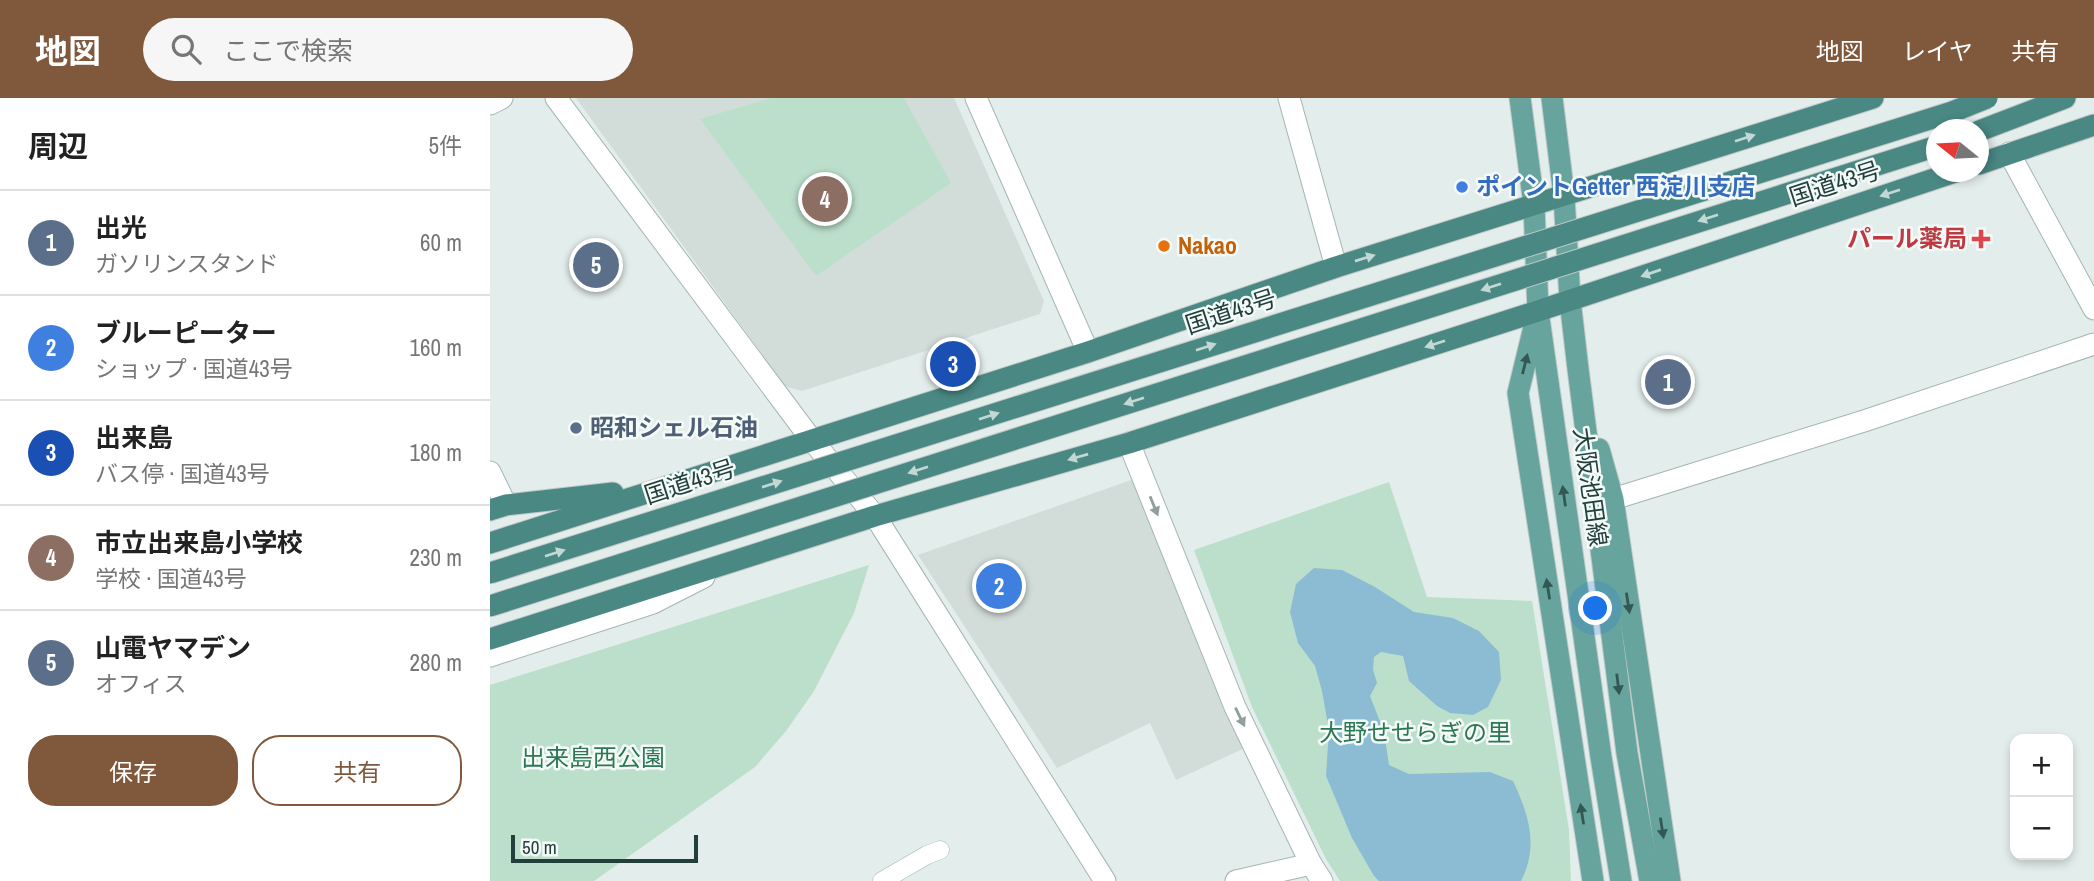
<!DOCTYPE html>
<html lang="ja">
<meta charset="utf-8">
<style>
:root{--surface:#fff;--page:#f6f6f6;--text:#222;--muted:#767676;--line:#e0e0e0;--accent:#80583c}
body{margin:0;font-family:"Archivo Narrow","Noto Sans JP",sans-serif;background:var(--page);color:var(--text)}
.controls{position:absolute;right:21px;bottom:21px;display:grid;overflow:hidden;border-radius:14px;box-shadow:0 4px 10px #0003}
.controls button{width:63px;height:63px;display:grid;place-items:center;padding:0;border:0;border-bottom:2px solid var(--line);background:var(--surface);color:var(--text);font:35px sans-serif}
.compass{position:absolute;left:1436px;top:21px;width:63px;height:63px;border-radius:50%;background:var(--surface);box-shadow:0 4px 10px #0003;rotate:288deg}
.scale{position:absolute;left:21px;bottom:18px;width:187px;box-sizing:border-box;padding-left:7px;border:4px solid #223f3c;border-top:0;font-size:19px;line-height:24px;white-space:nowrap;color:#223f3c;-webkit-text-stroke:5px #f4faf8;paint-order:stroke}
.you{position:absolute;left:1106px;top:511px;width:24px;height:24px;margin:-18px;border:5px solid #fff;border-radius:50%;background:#1a73e8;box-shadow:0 0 0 10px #1a73e833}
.badge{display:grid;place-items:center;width:46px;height:46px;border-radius:50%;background:var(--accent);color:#fff;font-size:23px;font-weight:700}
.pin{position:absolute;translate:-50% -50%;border:4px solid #fff;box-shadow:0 2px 7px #0006}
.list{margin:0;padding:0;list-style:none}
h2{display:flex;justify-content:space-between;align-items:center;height:91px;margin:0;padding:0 28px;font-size:30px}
h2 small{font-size:23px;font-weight:400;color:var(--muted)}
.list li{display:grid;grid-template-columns:46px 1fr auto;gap:21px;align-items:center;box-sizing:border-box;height:105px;padding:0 28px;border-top:2px solid var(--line)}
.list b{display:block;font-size:26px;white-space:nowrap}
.list p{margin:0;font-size:23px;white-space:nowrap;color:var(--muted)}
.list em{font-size:23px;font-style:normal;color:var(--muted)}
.actions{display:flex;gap:14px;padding:21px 28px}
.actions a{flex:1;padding:16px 0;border:2px solid var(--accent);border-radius:28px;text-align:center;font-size:24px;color:var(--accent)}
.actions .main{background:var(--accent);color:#fff}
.icon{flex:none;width:38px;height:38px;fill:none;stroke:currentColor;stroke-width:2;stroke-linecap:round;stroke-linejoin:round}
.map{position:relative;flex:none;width:1604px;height:783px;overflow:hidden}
header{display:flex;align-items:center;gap:42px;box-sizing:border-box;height:98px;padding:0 35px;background:var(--accent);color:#fff}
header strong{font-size:33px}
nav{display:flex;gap:38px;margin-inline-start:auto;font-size:24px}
.search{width:490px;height:63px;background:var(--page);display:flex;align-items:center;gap:18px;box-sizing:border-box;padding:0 24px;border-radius:38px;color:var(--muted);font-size:26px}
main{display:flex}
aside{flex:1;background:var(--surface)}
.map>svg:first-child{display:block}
</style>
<header>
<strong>地図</strong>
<div class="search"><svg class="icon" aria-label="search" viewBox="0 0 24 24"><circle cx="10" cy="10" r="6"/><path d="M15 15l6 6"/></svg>ここで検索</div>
<nav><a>地図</a><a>レイヤ</a><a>共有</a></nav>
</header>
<main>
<aside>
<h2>周辺<small>5件</small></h2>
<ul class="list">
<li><span class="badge" style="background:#5c6f8a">1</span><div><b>出光</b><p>ガソリンスタンド</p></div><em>60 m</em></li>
<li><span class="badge" style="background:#3f7fe0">2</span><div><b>ブルーピーター</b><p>ショップ · 国道43号</p></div><em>160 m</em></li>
<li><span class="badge" style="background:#1a4fb4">3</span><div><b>出来島</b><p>バス停 · 国道43号</p></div><em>180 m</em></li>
<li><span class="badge" style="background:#8d6e63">4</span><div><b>市立出来島小学校</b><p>学校 · 国道43号</p></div><em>230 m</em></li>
<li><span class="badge" style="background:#5c6f8a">5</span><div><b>山電ヤマデン</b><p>オフィス</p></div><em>280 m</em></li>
</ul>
<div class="actions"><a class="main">保存</a><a>共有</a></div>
</aside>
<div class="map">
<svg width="1604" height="783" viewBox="0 0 1604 783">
<rect width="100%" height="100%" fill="#e3edeb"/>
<g fill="#d2ddda">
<polygon points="86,0 464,0 554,203 550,216 312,293 295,288"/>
<polygon points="644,381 759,648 686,682 660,625 567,670 428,457"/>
</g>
<g fill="#bcdfcb">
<polygon points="281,0 414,0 461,85 326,178 210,21"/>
<polygon points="899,384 937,499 1042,503 1079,732 1081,783 850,783 836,761 762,609 704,452"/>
<polygon points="379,467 364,515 324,593 296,633 265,669 104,783 0,783 0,587"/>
</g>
<path fill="#8bbcd3" d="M 824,470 L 852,472 L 885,489 L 924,514 L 963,520 L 989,533 L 1009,554 L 1011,582 L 998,609 L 983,617 L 960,615 L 947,608 L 919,583 L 913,558 L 891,554 L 884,559 L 883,572 L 887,585 L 880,598 L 894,634 L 899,667 L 919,676 L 1000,674 L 1023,683 C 1039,717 1049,748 1031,783 L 889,783 L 884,778 L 862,740 L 836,678 L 839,632 L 832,593 L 825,568 L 808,545 L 800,514 L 806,486 Z"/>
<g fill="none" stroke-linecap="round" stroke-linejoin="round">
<g stroke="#a5b5b3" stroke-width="19">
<polyline id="pedestrian" points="392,783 437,757 450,752"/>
</g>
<g stroke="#a5b5b3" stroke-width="23">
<g id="minor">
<polyline points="486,0 598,254"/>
<polyline points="0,6 12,0"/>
<polyline points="639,345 745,609 821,766 832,783"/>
<polyline points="0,374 16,407"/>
<polyline points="385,418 615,783"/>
<polyline points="746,783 821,766"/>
</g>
</g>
<g stroke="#a5b5b3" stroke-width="23">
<g id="tertiary">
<polyline points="66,0 321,341 385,418"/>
<polyline points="799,0 846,169"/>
<polyline points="1519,55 1604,211"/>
<polyline points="1123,401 1374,323 1604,246"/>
<polyline points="0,558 163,505 214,479"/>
</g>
</g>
<g stroke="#c1c9c8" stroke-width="23">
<g id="primary">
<polyline points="1030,0 1044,107 1048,213 1111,659 1131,783"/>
<polyline points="1062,0 1074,98 1080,202 1088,271 1137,655 1160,783"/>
<polyline points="1045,225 1028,295 1103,783"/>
<polyline points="1109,351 1123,401 1180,783"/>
</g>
</g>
<g stroke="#c1c9c8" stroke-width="23">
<g id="trunk">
<polyline points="1489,33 1575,0"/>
<polyline points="1489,66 1604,27"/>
<polyline points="0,412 16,407 123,395"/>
<polyline points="0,445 598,254 846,169 1383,0"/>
<polyline points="0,541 385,418 639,345 1048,213 1465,74"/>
</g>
</g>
<use href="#pedestrian" stroke="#fff" stroke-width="18"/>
<use href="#minor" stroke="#fff" stroke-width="21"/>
<use href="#tertiary" stroke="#fff" stroke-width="21"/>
<use href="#primary" stroke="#67a49e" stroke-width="21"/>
<use href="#trunk" stroke="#4a8884" stroke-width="21"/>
<g stroke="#c1c9c8" stroke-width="23" stroke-linecap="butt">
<g id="trunk-bridge">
<polyline points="0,475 1462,14 1497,0"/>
<polyline points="0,508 1447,48"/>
</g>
</g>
<use href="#trunk-bridge" stroke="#4a8884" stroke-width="21"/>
</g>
<defs><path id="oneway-solid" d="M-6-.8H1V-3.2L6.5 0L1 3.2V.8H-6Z" transform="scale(1.75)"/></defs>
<g fill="#c1d8d5">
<use href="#oneway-solid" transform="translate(1255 40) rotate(-18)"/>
<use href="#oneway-solid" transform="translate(1400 95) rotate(162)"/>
<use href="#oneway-solid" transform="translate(1218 120) rotate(162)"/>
<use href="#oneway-solid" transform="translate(875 160) rotate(-17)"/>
<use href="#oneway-solid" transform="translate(1161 175) rotate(161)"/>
<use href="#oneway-solid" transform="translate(1001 189) rotate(162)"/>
<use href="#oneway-solid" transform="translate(945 246) rotate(162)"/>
<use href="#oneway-solid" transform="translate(716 249) rotate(-18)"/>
<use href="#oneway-solid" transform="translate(644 303) rotate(162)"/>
<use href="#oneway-solid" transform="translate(499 318) rotate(-18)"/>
<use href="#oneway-solid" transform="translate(588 359) rotate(164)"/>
<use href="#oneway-solid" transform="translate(428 372) rotate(162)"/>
<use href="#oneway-solid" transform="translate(282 386) rotate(-18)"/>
<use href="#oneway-solid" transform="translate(65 455) rotate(-18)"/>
</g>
<g fill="#335854">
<use href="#oneway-solid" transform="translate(1035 266) rotate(-76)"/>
<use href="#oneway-solid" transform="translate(1074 398) rotate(-98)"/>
<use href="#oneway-solid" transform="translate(1058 491) rotate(-99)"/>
<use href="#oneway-solid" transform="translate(1138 505) rotate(81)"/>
<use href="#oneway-solid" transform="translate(1128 586) rotate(83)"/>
<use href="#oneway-solid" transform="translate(1092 716) rotate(-99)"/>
<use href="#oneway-solid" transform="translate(1172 730) rotate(81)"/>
</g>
<g fill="#909f9e">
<use href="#oneway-solid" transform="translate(664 408) rotate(68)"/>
<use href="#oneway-solid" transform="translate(750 619) rotate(64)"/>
</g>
<circle fill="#3f7fe0" stroke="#f4faf8" stroke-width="2.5" cx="972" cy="89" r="7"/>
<path fill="#e0444e" stroke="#f4faf8" stroke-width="2.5" d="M1487.5 130.5h7v7h7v7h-7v7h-7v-7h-7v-7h7z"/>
<circle fill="#e8710a" stroke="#f4faf8" stroke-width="2.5" cx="674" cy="148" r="7"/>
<circle fill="#5c6f8a" stroke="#f4faf8" stroke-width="2.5" cx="86" cy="330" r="7"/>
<g text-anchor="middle" stroke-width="5" stroke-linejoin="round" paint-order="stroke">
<g font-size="24" fill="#223f3c" stroke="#f4faf8">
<text transform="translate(1345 86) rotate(-18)" y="8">国道43号</text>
<text transform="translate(741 214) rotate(-18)" y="8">国道43号</text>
<text transform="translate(200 384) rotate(-18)" y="8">国道43号</text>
<text transform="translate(1100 389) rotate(82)" y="8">大阪池田線</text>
</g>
<g font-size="24" font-weight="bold" fill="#366cbe" stroke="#f4faf8" text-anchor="start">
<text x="986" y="97">ポイントGetter 西淀川支店</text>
</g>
<g font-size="24" font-weight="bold" fill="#be3a42" stroke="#f4faf8" text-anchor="end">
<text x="1477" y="149">パール薬局</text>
</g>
<g font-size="24" font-weight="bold" fill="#c56008" stroke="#f4faf8" text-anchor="start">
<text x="688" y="156">Nakao</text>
</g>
<g font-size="24" font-weight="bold" fill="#4e5e75" stroke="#f4faf8" text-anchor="start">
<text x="100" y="338">昭和シェル石油</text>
</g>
<g font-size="24" fill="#2c7755" stroke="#f4faf8">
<text x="925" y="643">大野せせらぎの里</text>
<text x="103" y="668">出来島西公園</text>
</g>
</g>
</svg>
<div class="controls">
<button>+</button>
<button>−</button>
</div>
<svg class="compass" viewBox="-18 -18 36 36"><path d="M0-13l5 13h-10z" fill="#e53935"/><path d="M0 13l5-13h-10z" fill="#767676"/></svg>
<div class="scale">50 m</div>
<div class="you"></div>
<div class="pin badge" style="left:1178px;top:284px;background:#5c6f8a">1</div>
<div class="pin badge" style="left:509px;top:488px;background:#3f7fe0">2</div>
<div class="pin badge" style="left:463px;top:266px;background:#1a4fb4">3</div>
<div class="pin badge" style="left:335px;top:101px;background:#8d6e63">4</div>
<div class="pin badge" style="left:106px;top:167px;background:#5c6f8a">5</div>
</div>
</main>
